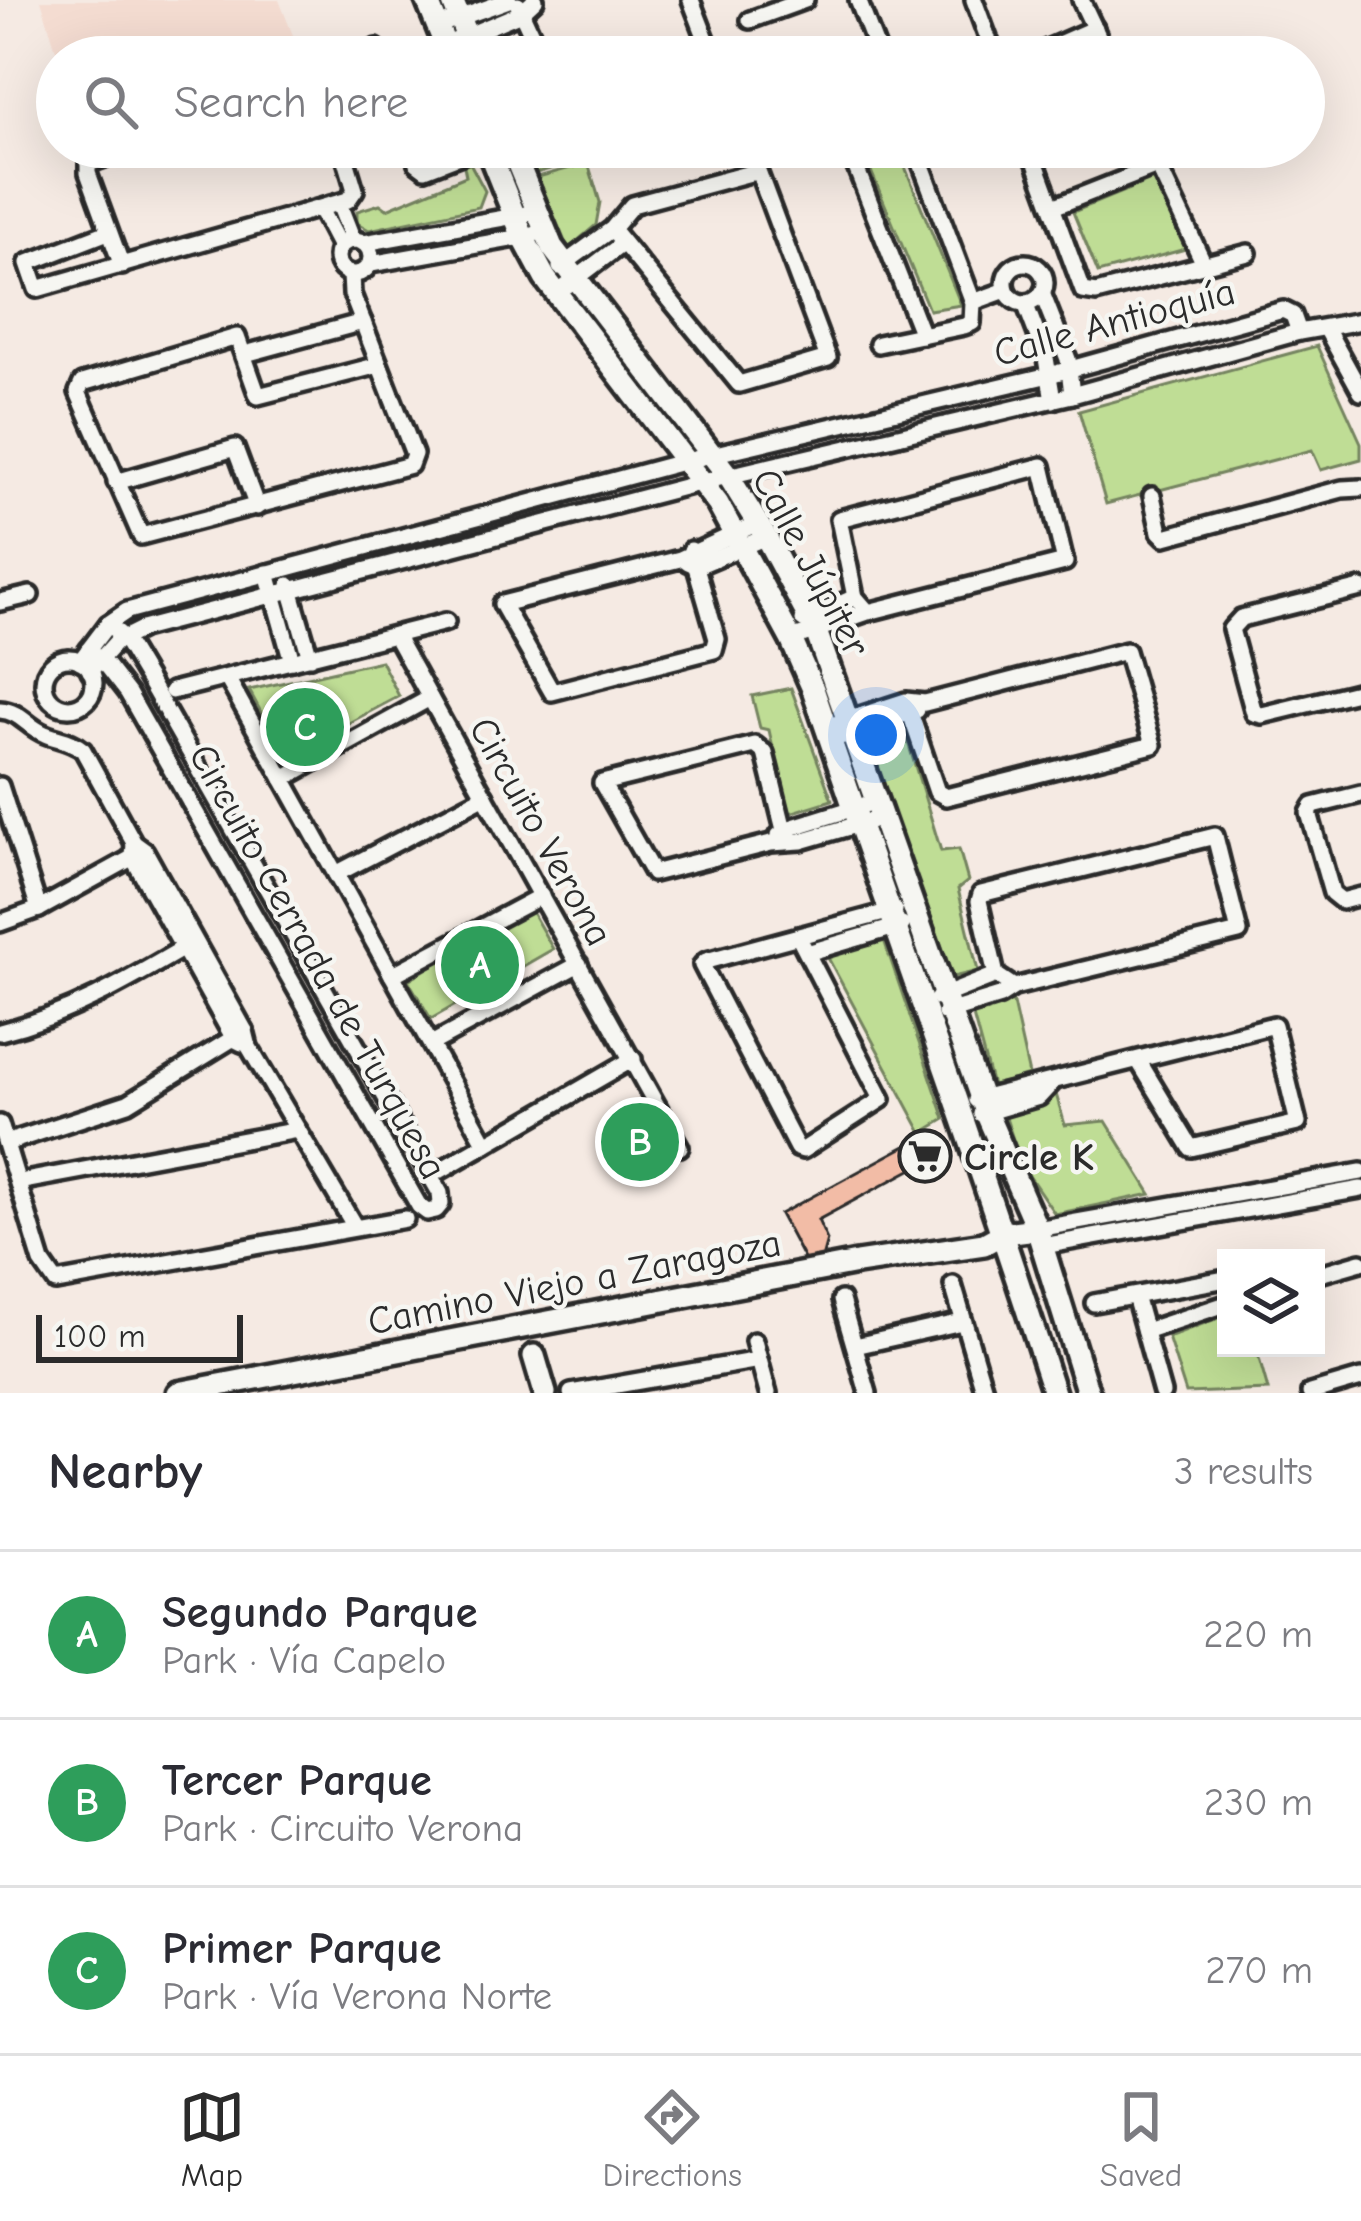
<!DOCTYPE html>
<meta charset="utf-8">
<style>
:root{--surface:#fff;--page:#f7f7f7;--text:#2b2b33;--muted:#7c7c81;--line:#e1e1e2;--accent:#2b2b2b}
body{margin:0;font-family:"Comic Neue",sans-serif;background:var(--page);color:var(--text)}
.controls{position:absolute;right:36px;bottom:36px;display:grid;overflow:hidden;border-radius:0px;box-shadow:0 12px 48px #0002}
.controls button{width:108px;height:108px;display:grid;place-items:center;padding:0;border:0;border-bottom:3px solid var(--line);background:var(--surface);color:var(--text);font:60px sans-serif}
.scale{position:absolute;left:36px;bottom:30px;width:207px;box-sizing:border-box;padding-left:12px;border:6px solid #2b2b2b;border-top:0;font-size:33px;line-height:42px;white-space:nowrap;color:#2b2b2b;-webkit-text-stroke:9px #f6f6f2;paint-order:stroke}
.you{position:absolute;left:876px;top:735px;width:42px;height:42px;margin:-30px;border:9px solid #fff;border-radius:50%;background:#1a73e8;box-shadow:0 0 0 18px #1a73e833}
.badge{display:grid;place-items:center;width:78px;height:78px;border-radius:50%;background:var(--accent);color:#fff;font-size:39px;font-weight:700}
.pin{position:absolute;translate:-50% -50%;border:6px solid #fff;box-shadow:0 3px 12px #0006}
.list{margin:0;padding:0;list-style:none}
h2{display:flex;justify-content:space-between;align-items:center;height:156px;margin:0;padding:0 48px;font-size:51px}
h2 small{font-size:39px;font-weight:400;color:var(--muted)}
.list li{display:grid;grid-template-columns:78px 1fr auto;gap:36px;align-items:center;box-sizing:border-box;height:168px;padding:0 48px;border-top:3px solid var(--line)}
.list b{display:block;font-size:45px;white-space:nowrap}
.list p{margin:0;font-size:39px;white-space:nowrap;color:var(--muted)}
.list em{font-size:39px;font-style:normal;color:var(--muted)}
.icon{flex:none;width:66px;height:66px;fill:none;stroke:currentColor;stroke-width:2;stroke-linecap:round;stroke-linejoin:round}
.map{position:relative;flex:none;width:1361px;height:1393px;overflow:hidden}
.search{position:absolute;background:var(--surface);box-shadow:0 12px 48px #0002;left:36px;right:36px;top:36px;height:132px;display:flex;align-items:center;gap:30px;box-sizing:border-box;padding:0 42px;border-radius:66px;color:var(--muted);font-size:45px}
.sheet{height:660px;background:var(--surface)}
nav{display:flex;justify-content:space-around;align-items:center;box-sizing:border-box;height:168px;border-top:3px solid var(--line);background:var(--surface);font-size:33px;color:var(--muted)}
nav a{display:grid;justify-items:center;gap:6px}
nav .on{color:var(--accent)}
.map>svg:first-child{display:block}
</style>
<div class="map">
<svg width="1361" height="1393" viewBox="0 0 1361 1393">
<rect width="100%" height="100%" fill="#f5eae3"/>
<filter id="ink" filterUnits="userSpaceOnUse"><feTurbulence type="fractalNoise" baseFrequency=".00833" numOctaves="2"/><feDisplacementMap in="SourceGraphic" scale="24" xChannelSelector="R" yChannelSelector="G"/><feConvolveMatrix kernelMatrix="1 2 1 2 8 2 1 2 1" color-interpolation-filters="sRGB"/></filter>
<g filter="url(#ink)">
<polygon fill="#f4dcd1" points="41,0 279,0 298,48 265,57 58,57"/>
<g fill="#bfdd95" stroke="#758460" stroke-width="3">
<polygon points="526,147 583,147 586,159 536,173"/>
<polygon points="861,147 897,147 961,305 929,310"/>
<polygon points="470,163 485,191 479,207 369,230 357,223 357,211 380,204 387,209 466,176 464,166"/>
<polygon points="588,163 600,202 596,225 568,249 538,177"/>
<polygon points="1153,179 1189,248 1098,273 1073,212"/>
<polygon points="1317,346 1361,443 1361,459 1321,470 1312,450 1106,504 1079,411"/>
<polygon points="381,661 399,696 285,757 249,690"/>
<polygon points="791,688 832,800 787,814 769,730 760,728 752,696"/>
<polygon points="903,726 941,851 959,849 968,881 958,889 978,971 953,977 865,736"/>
<polygon points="529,907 553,949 431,1019 408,980"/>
<polygon points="884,940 945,1119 922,1133 827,956"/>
<polygon points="1012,999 1029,1075 992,1086 972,1012"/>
<polygon points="1056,1094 1065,1125 1106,1121 1151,1194 1055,1214 1021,1164 1005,1115"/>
<polygon points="1226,1315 1226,1348 1256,1348 1268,1390 1186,1393 1168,1337"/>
</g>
<polygon fill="#f2bca6" stroke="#2b2b2b" stroke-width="3" points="922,1137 933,1158 818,1220 827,1240 821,1262 806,1263 780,1214"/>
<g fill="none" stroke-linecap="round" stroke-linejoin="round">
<g stroke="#2b2b2b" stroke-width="24">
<g id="street">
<polyline points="691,0 713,57"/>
<polyline points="858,0 880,57"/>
<polyline points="974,0 995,57"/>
<polyline points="1081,0 1108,57"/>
<polyline points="518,5 542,57"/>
<polyline points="750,20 805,0"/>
<polyline points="437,26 509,0"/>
<polyline points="445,45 521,13 535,0"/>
<polyline points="375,57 376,48"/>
<polyline points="1029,57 1095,28"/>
<polyline points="411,147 417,163 425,169 482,147"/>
<polyline points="848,147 922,335"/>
<polyline points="1030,147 1083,291 1096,293 1248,253"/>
<polyline points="1149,147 1204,264"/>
<polyline points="339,204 353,240"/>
<polyline points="1053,207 1157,166"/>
<polyline points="320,209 340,247"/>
<polyline points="108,232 28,263 37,289 348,200 355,190 342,147"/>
<circle cx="354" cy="257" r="17"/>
<polyline points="364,243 537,212"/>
<circle cx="1025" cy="283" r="20"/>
<polyline points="371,264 533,235"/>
<polyline points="122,266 88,173 88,164 135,147"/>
<polyline points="560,267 612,229 632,205 758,171 828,358 739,384 612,229"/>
<polyline points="351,275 352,294 414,454 410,465 141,536 78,392 82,383 237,337 258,396 379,365"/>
<polyline points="1042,293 1068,359 1072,395"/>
<polyline points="556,294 622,244"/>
<polyline points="973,302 1006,290"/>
<polyline points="1025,303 1046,358 1053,400"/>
<polyline points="1327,330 1361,392"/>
<polyline points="878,344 964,326 972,323 973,302 915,147"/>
<polyline points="245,354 363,322"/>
<polyline points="116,482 235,448 257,507"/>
<polyline points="1152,496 1160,532 1165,537 1342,489 1361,488"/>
<polyline points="691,550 717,639 714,650 552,692 502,604 680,559 758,523"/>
<polyline points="688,562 697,566 766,537"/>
<polyline points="267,573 292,661"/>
<polyline points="289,585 310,657"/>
<polyline points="1361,588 1241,618 1231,629 1254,713 1262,715 1361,691"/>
<polyline points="0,602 30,595"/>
<polyline points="803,620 855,597"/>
<polyline points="395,635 680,1147"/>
<polyline points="791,639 868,612 1065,562 1042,466 839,519 855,597 868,612"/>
<polyline points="88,650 107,666 128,693 419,1206 427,1212 436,1210 441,1204 440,1193 148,679 123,637 108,624"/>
<circle cx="69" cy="683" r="25"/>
<polyline points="80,661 108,624 127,611 686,461 1049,375 1283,310 1293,315 1299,332"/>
<polyline points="90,671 116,642 142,629 703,482 1072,395 1299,332 1361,321"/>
<polyline points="227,678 486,1144"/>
<polyline points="172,691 446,622"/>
<path d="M 0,710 C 20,711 27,727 45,734 C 59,740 71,740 83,750 L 134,843 L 145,851 L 245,1031 L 249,1047 L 355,1227"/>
<polyline points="826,727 906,701 925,703 1126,651 1153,745 946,797 937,792 906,701"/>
<polyline points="829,741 917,710"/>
<polyline points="283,779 430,698"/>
<polyline points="0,786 39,909"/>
<polyline points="1361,794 1313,806 1309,813 1332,893 1342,901 1361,896"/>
<polyline points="779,835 790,828 877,801"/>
<polyline points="787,842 765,753 755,745 602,783 653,873 771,843 801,841 883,817"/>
<polyline points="134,843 133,858 234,1039 242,1043"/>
<polyline points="336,874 485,796"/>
<polyline points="0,923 39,909 137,855"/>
<polyline points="798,936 882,1099 803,1150 797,1148 702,965 706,961 895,910"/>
<polyline points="807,953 902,925"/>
<polyline points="392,975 541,896"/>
<polyline points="938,998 996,975"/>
<polyline points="945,1013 1000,996 1014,987 1239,932 1215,836 981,894 979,901 996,975 1014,987"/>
<path d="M 0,1032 C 69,1015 126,982 187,946"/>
<polyline points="431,1044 579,964"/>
<polyline points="976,1100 1274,1025 1298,1123 1191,1148 1138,1060"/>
<polyline points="981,1114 1039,1097 1052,1083"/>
<polyline points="0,1124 42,1262 56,1282 405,1219"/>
<polyline points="6,1143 128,1103 245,1031"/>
<polyline points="441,1170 633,1059"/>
<polyline points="19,1182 298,1130"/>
<polyline points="1037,1229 1361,1172"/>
<polyline points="1043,1246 1361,1189"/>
<polyline points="1316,1275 1361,1262"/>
<polyline points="953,1285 985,1393"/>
<polyline points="1135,1296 1162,1393"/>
<polyline points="841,1300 868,1393"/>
<polyline points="1094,1303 1226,1279"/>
<polyline points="1145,1331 1226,1304"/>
<polyline points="754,1341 768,1393"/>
<polyline points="855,1346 962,1322"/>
<polyline points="571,1393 759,1360"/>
<polyline points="1310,1393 1361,1378"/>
</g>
</g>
<g stroke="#2b2b2b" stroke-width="30">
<g id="secondary">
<polyline points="427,0 450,57"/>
<polyline points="452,0 475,57"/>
<path d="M 487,147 L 523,237 L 545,278 L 718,504 L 791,639 L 813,689 C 893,924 979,1157 1054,1393"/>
<polyline points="511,147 552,247 729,477 766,537 816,631 986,1112 1037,1229 1088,1393"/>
<polyline points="534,1356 545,1393"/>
<polyline points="178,1393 857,1263 984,1244 1004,1233 1037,1229"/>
</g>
</g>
<use href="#street" stroke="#f6f6f2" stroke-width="15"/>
<use href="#secondary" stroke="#f6f6f2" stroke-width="21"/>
</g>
</g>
<defs>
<g id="supermarket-ring" transform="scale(2.7)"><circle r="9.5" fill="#f6f6f2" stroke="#2b2b2b" stroke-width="1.5"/><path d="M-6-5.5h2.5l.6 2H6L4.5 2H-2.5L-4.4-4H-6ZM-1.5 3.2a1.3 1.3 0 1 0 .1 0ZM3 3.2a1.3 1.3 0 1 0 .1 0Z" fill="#2b2b2b"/></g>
</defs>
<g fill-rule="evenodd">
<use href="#supermarket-ring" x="925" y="1156"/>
</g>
<g text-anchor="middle" stroke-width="9" stroke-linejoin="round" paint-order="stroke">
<g font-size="39" fill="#2b2b2b" stroke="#f6f6f2">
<text transform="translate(1114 321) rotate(-15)" y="14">Calle Antioquía</text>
<text transform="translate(812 562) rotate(62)" y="14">Calle Júpiter</text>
<text transform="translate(542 831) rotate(61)" y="14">Circuito Verona</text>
<text transform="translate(319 961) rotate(61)" y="14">Circuito Cerrada de Turquesa</text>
<text transform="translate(574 1281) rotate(-11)" y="14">Camino Viejo a Zaragoza</text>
</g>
<g font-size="39" font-weight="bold" fill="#2b2b2b" stroke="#f6f6f2" text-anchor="start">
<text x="964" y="1170">Circle K</text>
</g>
</g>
</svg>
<div class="controls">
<button><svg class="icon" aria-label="layers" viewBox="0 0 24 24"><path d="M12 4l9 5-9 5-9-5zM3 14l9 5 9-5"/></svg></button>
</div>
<div class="scale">100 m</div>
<div class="you"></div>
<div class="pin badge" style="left:480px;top:965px;background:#2e9e5b">A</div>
<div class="pin badge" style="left:640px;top:1142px;background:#2e9e5b">B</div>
<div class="pin badge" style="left:305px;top:727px;background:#2e9e5b">C</div>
<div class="search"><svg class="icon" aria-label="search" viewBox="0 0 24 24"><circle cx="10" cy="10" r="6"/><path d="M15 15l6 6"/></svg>Search here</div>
</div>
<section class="sheet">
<h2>Nearby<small>3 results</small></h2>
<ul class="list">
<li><span class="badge" style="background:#2e9e5b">A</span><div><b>Segundo Parque</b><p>Park · Vía Capelo</p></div><em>220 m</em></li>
<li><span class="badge" style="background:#2e9e5b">B</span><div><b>Tercer Parque</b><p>Park · Circuito Verona</p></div><em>230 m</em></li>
<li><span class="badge" style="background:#2e9e5b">C</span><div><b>Primer Parque</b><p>Park · Vía Verona Norte</p></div><em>270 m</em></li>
</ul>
</section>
<nav>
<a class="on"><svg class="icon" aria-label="map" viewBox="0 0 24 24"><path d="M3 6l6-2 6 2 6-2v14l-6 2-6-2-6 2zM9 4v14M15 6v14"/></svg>Map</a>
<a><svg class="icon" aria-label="directions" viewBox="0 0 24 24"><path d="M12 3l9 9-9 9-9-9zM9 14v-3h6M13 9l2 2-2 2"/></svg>Directions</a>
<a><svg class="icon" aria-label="saved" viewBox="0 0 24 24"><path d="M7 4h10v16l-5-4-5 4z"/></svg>Saved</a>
</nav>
